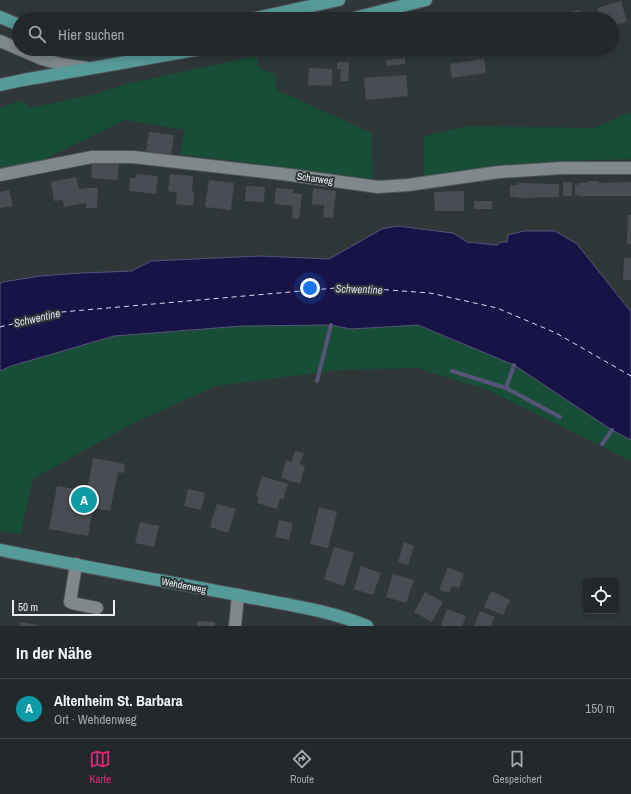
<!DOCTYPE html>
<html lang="de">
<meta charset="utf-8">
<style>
:root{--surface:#23292b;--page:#2b3133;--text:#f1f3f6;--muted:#a3a6a9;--line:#404547;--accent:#db2777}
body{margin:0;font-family:"Archivo Narrow",sans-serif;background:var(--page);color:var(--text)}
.controls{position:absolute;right:12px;bottom:12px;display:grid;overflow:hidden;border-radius:4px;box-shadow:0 2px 10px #0003}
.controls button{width:36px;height:36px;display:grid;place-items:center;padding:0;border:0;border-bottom:1px solid var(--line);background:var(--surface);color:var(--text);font:20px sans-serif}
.scale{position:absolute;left:12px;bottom:10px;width:103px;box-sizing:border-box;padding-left:4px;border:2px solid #e8edee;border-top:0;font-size:11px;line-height:14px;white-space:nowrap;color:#e8edee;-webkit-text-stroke:3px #2f3739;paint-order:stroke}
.you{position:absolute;left:310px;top:288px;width:14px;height:14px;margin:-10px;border:3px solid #fff;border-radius:50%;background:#1a73e8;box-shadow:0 0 0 6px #1a73e833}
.badge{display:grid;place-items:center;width:26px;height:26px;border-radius:50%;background:var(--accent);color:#fff;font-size:13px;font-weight:700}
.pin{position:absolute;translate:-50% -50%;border:2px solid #fff;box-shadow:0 1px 4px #0006}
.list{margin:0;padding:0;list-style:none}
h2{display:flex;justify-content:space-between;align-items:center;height:52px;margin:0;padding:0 16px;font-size:17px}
h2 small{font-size:13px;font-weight:400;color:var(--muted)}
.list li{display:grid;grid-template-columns:26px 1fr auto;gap:12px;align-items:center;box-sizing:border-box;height:60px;padding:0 16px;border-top:1px solid var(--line)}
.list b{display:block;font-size:15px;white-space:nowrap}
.list p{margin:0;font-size:13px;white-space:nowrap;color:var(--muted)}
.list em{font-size:13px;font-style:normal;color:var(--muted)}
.icon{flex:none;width:22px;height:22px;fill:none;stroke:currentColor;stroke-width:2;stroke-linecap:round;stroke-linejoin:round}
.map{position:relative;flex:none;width:631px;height:626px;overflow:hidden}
.search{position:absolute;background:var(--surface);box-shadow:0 2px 10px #0003;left:12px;right:12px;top:12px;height:44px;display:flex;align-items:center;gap:10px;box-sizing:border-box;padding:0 14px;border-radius:22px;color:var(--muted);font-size:15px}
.sheet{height:112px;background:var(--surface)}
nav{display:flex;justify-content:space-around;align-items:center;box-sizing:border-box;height:56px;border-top:1px solid var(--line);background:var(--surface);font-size:11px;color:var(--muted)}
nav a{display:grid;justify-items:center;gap:2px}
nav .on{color:var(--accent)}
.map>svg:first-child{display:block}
</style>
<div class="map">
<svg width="631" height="626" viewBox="0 0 631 626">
<rect width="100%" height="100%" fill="#2f3739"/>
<g fill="#184e38">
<polygon points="256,56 260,69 275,74 277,90 372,133 373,179 180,154 185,130 125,120 43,160 0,167 0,108 22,100 30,108 96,94 126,84"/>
<polygon points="631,112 631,159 560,161 492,166 424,176 424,136 468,126 594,128"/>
<polygon points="331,325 351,329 418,325 514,365 612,430 631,440 631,461 488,390 417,368 339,370 216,386 134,423 33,479 21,534 0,531 0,371 11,366 114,336 242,326"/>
</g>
<polygon fill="#181347" stroke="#565479" points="397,226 453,233 467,242 497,245 501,242 507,242 508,235 524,231 555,231 577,244 631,312 631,440 612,430 514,365 418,325 351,329 331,325 242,326 114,336 11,366 0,371 0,284 3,282 40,276 82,273 132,271 151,261 261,256 329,259 382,229"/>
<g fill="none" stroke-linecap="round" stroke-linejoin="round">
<g stroke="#565479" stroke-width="4">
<polyline points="452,371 506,388 560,417"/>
<polyline points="317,381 331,325"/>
<polyline points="506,388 514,365"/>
<polyline points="602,444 612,430"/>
</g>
<polyline stroke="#dbddef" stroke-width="1" stroke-dasharray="5 4" stroke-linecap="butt" points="0,327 62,312 347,287 430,293 497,308 556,333 631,376"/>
</g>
<g fill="#484d53">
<polygon points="621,1 627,22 612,26 612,19 600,19 597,8"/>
<polygon points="580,10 581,14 584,13 585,19 563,19 566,18 565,13"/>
<polygon points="405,58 405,64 386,66 386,60"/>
<polygon points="484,59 486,73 452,78 450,64"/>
<polygon points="337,62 349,62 348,81 340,81 341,69 337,69"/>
<polygon points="309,68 332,69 332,86 308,85"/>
<polygon points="406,75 408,96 366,100 364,78"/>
<polygon points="149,132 174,135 171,155 146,151"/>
<polygon points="92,162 119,164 117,180 91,178"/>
<polygon points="137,174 158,176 156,194 129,191 130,178 136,178"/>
<polygon points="170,174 193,176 192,191 194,192 193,206 176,204 177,193 168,191"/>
<polygon points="76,177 79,189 87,188 98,188 97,208 86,208 86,203 64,207 63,200 54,201 51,182"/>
<polygon points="209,180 234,183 231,210 205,207"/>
<polygon points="588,181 599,181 599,183 631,182 631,196 578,196 578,195 575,195 575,185 578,185 578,183 588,183"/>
<rect x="563" y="182" width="9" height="14"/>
<polygon points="518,183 559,184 559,197 518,198 518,197 510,197 510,185 518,185"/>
<polygon points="246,186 265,187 264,202 245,201"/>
<polygon points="276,188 293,189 293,193 302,194 299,219 292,218 293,206 274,204"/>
<polygon points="313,188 336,191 333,218 323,217 324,205 312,204"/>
<polygon points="9,190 13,206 0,208 0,192"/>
<polygon points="464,191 464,211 435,211 434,192"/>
<rect x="474" y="201" width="18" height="8"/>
<polygon points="628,215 631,215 631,244 627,244"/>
<polygon points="624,258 631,258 631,280 623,280"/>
<polygon points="295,451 304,453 300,464 305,466 300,484 281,478 286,460 291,462"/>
<polygon points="93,458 125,464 124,473 118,472 110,511 93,508 88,536 49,529 57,486 87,491"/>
<polygon points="262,476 288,484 283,500 280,499 277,509 257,503 259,497 256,496"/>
<polygon points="188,489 205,493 201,510 184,506"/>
<polygon points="217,504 236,509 228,533 210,527"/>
<polygon points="319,507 337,512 328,548 310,544"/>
<polygon points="279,520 293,523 289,540 275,537"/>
<polygon points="140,522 159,526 154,547 135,543"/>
<polygon points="404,542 414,546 408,565 398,562"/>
<polygon points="334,547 354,553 344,586 324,579"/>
<polygon points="361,566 381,573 373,595 354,589"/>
<polygon points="448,567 464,574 459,588 452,586 449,593 439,590"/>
<polygon points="393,574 414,580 406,603 386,597"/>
<polygon points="491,591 510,600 503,615 484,607"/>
<polygon points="425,592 443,602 432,622 414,612"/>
<polygon points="447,609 466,616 462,626 441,626"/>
<polygon points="480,611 495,617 491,626 474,626"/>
<polygon points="197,621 215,622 215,626 197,626"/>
<polygon points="20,622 38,625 38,626 20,626"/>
</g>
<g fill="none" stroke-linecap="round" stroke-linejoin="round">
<g stroke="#4d5456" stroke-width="14">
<g id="minor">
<polyline points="0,41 19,49"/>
<polyline points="19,49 42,59 60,64 87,68"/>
<polyline points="0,175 92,157 133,157 283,174 378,187 408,185 499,172 562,168 631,168"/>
<polyline points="76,564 70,602 72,603 97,608"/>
<polyline points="235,626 238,595"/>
</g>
</g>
<g stroke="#4d5456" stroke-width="14">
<g id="major">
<polyline points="0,17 19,25"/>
<polyline points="251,19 339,0"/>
<polyline points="350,19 426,0"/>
<polyline points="0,85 23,80 127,62 200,49"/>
<path d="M 0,550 C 79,566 159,580 238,595 C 281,604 326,609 367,626"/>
</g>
</g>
<use href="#minor" stroke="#80888c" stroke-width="12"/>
<use href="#major" stroke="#579a9a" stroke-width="12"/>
</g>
<g text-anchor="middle" stroke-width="4" stroke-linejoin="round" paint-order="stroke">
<g font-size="10" fill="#e8edee" stroke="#2f3739">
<text transform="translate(315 178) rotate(8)" y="4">Scharweg</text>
<text transform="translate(184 585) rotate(11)" y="4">Wehdenweg</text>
</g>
<g font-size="11" font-style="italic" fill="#dbddef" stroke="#2f3739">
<text transform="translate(359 289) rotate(2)" y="4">Schwentine</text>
<text transform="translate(37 318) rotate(-13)" y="4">Schwentine</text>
</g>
</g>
</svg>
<div class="controls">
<button><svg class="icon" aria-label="locate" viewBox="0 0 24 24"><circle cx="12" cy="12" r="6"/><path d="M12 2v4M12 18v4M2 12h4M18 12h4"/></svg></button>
</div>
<div class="scale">50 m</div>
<div class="you"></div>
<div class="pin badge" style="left:84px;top:500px;background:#0f9aa8">A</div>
<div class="search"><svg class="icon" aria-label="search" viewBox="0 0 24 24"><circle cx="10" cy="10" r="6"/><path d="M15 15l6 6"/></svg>Hier suchen</div>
</div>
<section class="sheet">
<h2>In der Nähe<small></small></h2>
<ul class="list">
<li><span class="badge" style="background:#0f9aa8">A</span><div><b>Altenheim St. Barbara</b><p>Ort · Wehdenweg</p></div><em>150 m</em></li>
</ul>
</section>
<nav>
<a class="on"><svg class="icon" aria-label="map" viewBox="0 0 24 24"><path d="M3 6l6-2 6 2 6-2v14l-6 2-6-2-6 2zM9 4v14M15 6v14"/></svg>Karte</a>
<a><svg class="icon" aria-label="directions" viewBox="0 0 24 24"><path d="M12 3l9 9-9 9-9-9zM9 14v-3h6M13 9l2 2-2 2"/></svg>Route</a>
<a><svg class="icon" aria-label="saved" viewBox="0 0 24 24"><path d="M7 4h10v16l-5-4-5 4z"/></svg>Gespeichert</a>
</nav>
